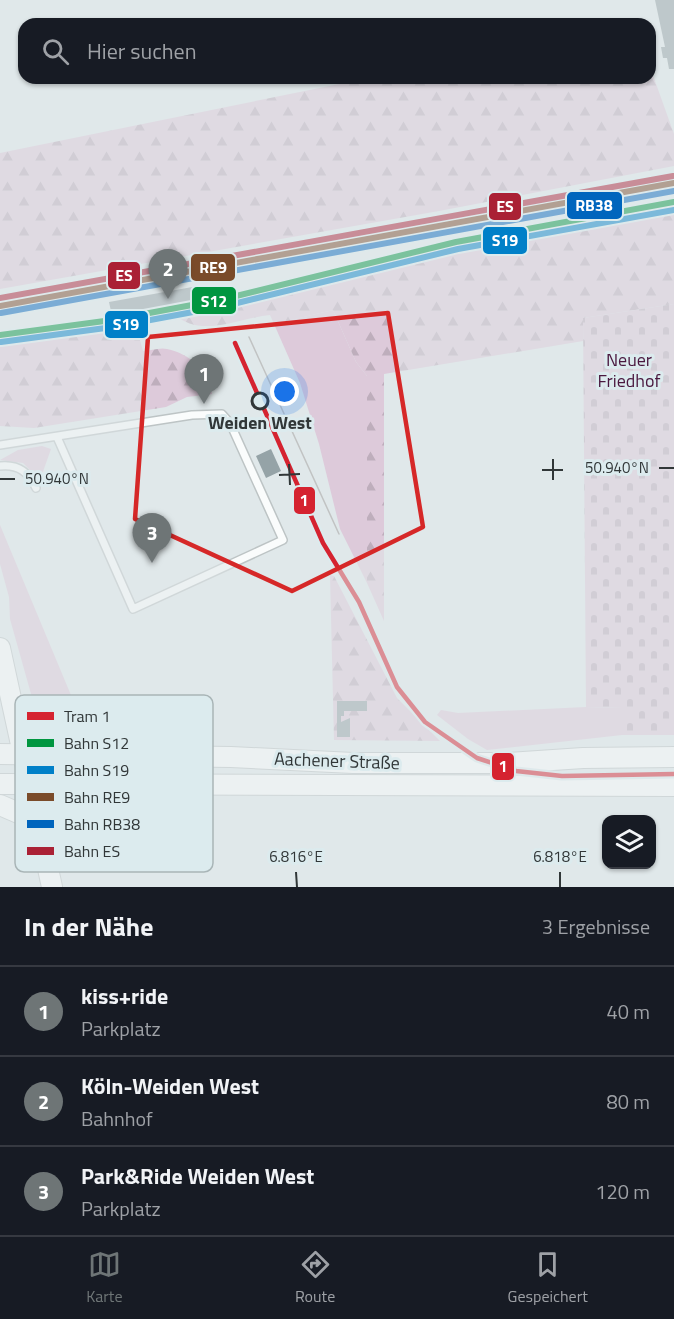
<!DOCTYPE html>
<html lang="de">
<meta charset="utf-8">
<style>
:root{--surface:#171b24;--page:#242831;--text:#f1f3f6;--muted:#9ea1a6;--line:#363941;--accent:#6e7576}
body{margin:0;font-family:"Titillium Web",sans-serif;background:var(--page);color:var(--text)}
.controls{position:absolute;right:18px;bottom:18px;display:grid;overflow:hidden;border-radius:12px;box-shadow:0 2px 4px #0004}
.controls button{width:54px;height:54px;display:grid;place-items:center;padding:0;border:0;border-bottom:2px solid var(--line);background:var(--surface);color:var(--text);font:30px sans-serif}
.you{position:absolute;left:285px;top:392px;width:21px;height:21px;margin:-15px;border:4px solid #fff;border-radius:50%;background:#1a73e8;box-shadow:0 0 0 9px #1a73e833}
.badge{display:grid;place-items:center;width:39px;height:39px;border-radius:50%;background:var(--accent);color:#fff;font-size:20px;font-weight:700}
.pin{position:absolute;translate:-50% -50px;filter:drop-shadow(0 2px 3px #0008)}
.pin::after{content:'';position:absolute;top:32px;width:21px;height:18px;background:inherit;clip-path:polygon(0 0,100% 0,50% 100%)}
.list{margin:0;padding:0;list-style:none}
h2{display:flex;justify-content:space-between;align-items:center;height:78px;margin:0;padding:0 24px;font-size:26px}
h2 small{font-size:20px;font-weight:400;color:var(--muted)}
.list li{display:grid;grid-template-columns:39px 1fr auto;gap:18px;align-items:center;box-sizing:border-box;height:90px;padding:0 24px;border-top:2px solid var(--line)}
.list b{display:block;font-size:22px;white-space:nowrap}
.list p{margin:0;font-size:20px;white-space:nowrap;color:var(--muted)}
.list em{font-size:20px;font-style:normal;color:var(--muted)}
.icon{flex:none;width:33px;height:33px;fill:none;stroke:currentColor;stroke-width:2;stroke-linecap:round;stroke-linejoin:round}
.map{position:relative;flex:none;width:674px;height:887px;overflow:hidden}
.search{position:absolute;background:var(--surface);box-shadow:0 2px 4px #0004;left:18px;right:18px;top:18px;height:66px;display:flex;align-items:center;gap:15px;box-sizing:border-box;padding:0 21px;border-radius:18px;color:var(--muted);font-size:22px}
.sheet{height:348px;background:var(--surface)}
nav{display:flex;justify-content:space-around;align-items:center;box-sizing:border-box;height:84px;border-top:2px solid var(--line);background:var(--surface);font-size:16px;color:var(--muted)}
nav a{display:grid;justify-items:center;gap:3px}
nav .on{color:var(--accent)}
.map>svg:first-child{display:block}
</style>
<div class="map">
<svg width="674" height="887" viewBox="0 0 674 887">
<defs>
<pattern id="forest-firs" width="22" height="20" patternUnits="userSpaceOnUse" patternTransform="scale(1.5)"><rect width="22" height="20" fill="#ddcada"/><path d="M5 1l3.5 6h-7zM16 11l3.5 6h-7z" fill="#beaebc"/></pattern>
<pattern id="cemetery-stones" width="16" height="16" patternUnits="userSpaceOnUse" patternTransform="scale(1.5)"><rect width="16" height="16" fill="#ddcada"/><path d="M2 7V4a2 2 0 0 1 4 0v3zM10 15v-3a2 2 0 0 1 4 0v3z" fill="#beaebc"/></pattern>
</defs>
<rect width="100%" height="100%" fill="#e0e8ea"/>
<g fill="#ddcada">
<polygon points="333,310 356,362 367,376 367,583 340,529 319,444 300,383 274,324"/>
<polygon points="42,446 51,449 40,480 23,463 0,460 18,450"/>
<polygon points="0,525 83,724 58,728 39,711 33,701 10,619 9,597 0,564"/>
<polygon points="586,707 622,708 622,735 487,750 468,739 437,715 441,710 458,713"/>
</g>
<g fill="url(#forest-firs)">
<polygon points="650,67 674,134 674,166 439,211 0,289 0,153 369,78 650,78"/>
<path d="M 674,209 L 674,304 L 583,318 L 583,341 L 384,374 L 384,621 L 367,583 L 367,376 L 356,362 L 333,310 L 274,324 L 270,315 C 238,318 201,339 174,314 L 483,246 Z"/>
<path d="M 135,323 L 143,351 C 150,351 160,347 167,349 C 189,353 210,372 212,394 L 187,397 L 166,407 L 34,428 L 0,426 L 0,343 Z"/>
<polygon points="330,575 334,576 397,698 440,741 334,740"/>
</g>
<polygon fill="url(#cemetery-stones)" points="674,304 674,735 622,735 622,708 586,707 583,318"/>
<g fill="#95a3a7">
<polygon points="655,0 674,0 674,69 669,69 667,58 663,58 661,47 665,47"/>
<polygon points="198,286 201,300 112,316 109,302"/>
<polygon points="271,449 281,471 266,478 256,456"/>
<polygon points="337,701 367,701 367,711 344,711 344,716 341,716 341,722 350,718 350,737 337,737"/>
</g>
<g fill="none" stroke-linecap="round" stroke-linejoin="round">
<g stroke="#bdc4c5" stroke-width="10">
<g id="lane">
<polyline points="0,445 192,415 222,414 230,423 283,540 133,609 57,437"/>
<path d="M 0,466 C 18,464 29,472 36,488"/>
</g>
</g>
<g stroke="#bdc4c5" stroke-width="22">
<g id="secondary">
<polyline points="0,648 52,887"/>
<polyline points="12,702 85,754"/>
<polyline points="0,754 231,757 353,763 507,763 583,758 674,757"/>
<polyline points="0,784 674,786"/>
<polyline points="0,805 37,821"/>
<polyline points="37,821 85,785"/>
</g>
</g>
<use href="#lane" stroke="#fafcfc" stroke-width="7"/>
<use href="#secondary" stroke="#fafcfc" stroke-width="20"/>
<polyline stroke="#c1c3c3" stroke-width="1.5" points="249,337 339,534"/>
<g stroke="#dcebee" stroke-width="10">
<polyline id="rail-1" points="0,335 112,320 224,299 456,242 674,202"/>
</g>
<g stroke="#dcebee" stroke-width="10">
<polyline id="rail-2" points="1,342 113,327 225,306 458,249 674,210"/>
</g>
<g stroke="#dcebee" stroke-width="10">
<polyline id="rail-3" points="0,306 674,183"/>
</g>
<g stroke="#dcebee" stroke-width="10">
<polyline id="rail-4" points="1,313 674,191"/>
</g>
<g stroke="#dcebee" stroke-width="10">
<polyline id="rail-5" points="0,298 673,176"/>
</g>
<use href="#rail-1" stroke="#009640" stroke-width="6"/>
<use href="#rail-2" stroke="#0080c8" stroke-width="6"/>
<use href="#rail-3" stroke="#7a4b2a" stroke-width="6"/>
<use href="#rail-4" stroke="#0065bd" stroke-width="6"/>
<use href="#rail-5" stroke="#aa2135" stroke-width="6"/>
<g stroke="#dcebee" stroke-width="9">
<polyline id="tram-1" points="235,343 323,543 359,602 397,687 425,722 477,758 516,771 562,776 674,774"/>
</g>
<use href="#tram-1" stroke="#d52330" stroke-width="4.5"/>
</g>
<path d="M0 0H674V887H0ZM 388,313 L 423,527 L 292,591 L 135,519 L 148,337 Z" fill="#e0e8ea" fill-opacity=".55" fill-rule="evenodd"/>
<path fill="none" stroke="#d62828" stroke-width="4.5" stroke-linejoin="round" d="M 388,313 L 423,527 L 292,591 L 135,519 L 148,337 Z"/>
<path fill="none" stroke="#313738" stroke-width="2" d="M 553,459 L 553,480M 289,464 L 290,485M 659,468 L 674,468M 542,470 L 563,470M 279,475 L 300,474M 0,479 L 15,479M 296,872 L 297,887M 560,872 L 560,887"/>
<circle fill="#dcebee" stroke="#313738" stroke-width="3" cx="260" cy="401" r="8"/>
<g text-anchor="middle" stroke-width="6" stroke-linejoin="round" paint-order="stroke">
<g font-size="18" fill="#4a183f" stroke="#dcebee">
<text x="629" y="366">Neuer<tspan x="629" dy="21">Friedhof</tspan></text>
</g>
<g font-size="18" font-weight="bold" fill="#313738" stroke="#dcebee">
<text x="260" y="429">Weiden West</text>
</g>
<g font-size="18" fill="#313738" stroke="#dcebee">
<text transform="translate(337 761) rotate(2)" y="6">Aachener Straße</text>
</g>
</g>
<rect x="15" y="695" width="198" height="177" rx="9" fill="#dcebee" stroke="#a9b5b7" stroke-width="1.5"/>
<rect x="27" y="712" width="27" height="8" fill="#d52330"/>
<rect x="27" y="739" width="27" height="8" fill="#009640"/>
<rect x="27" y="766" width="27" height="8" fill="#0080c8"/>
<rect x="27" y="793" width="27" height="8" fill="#7a4b2a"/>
<rect x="27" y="820" width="27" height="8" fill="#0065bd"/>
<rect x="27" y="847" width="27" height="8" fill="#aa2135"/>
<g font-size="16" fill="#313738">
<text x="64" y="722">Tram 1</text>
<text x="64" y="749">Bahn S12</text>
<text x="64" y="776">Bahn S19</text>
<text x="64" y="803">Bahn RE9</text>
<text x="64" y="830">Bahn RB38</text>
<text x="64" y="857">Bahn ES</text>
</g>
<g font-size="15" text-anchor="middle" fill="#313738" stroke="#dcebee" stroke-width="6" stroke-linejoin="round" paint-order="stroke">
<text x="617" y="473">50.940°N</text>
<text x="57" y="484">50.940°N</text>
<text x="296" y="862">6.816°E</text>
<text x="560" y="862">6.818°E</text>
</g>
<g stroke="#dcebee" stroke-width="2">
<rect x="566" y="191" width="57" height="29" rx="6" fill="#0065bd"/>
<rect x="488" y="192" width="34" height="29" rx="6" fill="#aa2135"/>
<rect x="482" y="226" width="46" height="29" rx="6" fill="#0080c8"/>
<rect x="190" y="253" width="46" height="29" rx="6" fill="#7a4b2a"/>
<rect x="107" y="261" width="34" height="29" rx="6" fill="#aa2135"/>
<rect x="191" y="286" width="46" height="29" rx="6" fill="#009640"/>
<rect x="104" y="310" width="45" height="29" rx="6" fill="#0080c8"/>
<rect x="293" y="486" width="23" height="29" rx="6" fill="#d52330"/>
<rect x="491" y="752" width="24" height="29" rx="6" fill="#d52330"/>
</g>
<g font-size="16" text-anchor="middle" font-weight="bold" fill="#fff">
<text x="594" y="211">RB38</text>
<text x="505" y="212">ES</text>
<text x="505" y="246">S19</text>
<text x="213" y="273">RE9</text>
<text x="124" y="281">ES</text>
<text x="214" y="307">S12</text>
<text x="126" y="330">S19</text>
<text x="304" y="506">1</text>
<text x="503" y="772">1</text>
</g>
</svg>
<div class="controls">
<button><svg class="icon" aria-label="layers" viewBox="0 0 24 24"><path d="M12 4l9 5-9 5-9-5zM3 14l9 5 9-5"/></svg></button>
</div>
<div class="you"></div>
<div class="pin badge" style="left:204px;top:404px">1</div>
<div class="pin badge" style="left:168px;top:299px">2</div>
<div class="pin badge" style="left:152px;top:563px">3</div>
<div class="search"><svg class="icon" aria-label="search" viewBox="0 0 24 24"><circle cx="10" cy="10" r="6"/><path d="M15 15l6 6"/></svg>Hier suchen</div>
</div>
<section class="sheet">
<h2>In der Nähe<small>3 Ergebnisse</small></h2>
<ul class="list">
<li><span class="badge">1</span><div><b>kiss+ride</b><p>Parkplatz</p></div><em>40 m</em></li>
<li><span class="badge">2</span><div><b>Köln-Weiden West</b><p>Bahnhof</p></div><em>80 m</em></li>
<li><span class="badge">3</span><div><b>Park&amp;Ride Weiden West</b><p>Parkplatz</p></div><em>120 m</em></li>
</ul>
</section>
<nav>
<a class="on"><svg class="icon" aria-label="map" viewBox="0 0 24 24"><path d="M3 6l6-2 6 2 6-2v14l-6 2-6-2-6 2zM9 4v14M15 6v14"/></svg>Karte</a>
<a><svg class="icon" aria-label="directions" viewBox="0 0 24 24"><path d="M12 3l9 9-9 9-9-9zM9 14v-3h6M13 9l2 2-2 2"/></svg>Route</a>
<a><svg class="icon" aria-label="saved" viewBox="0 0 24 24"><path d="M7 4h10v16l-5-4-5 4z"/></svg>Gespeichert</a>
</nav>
